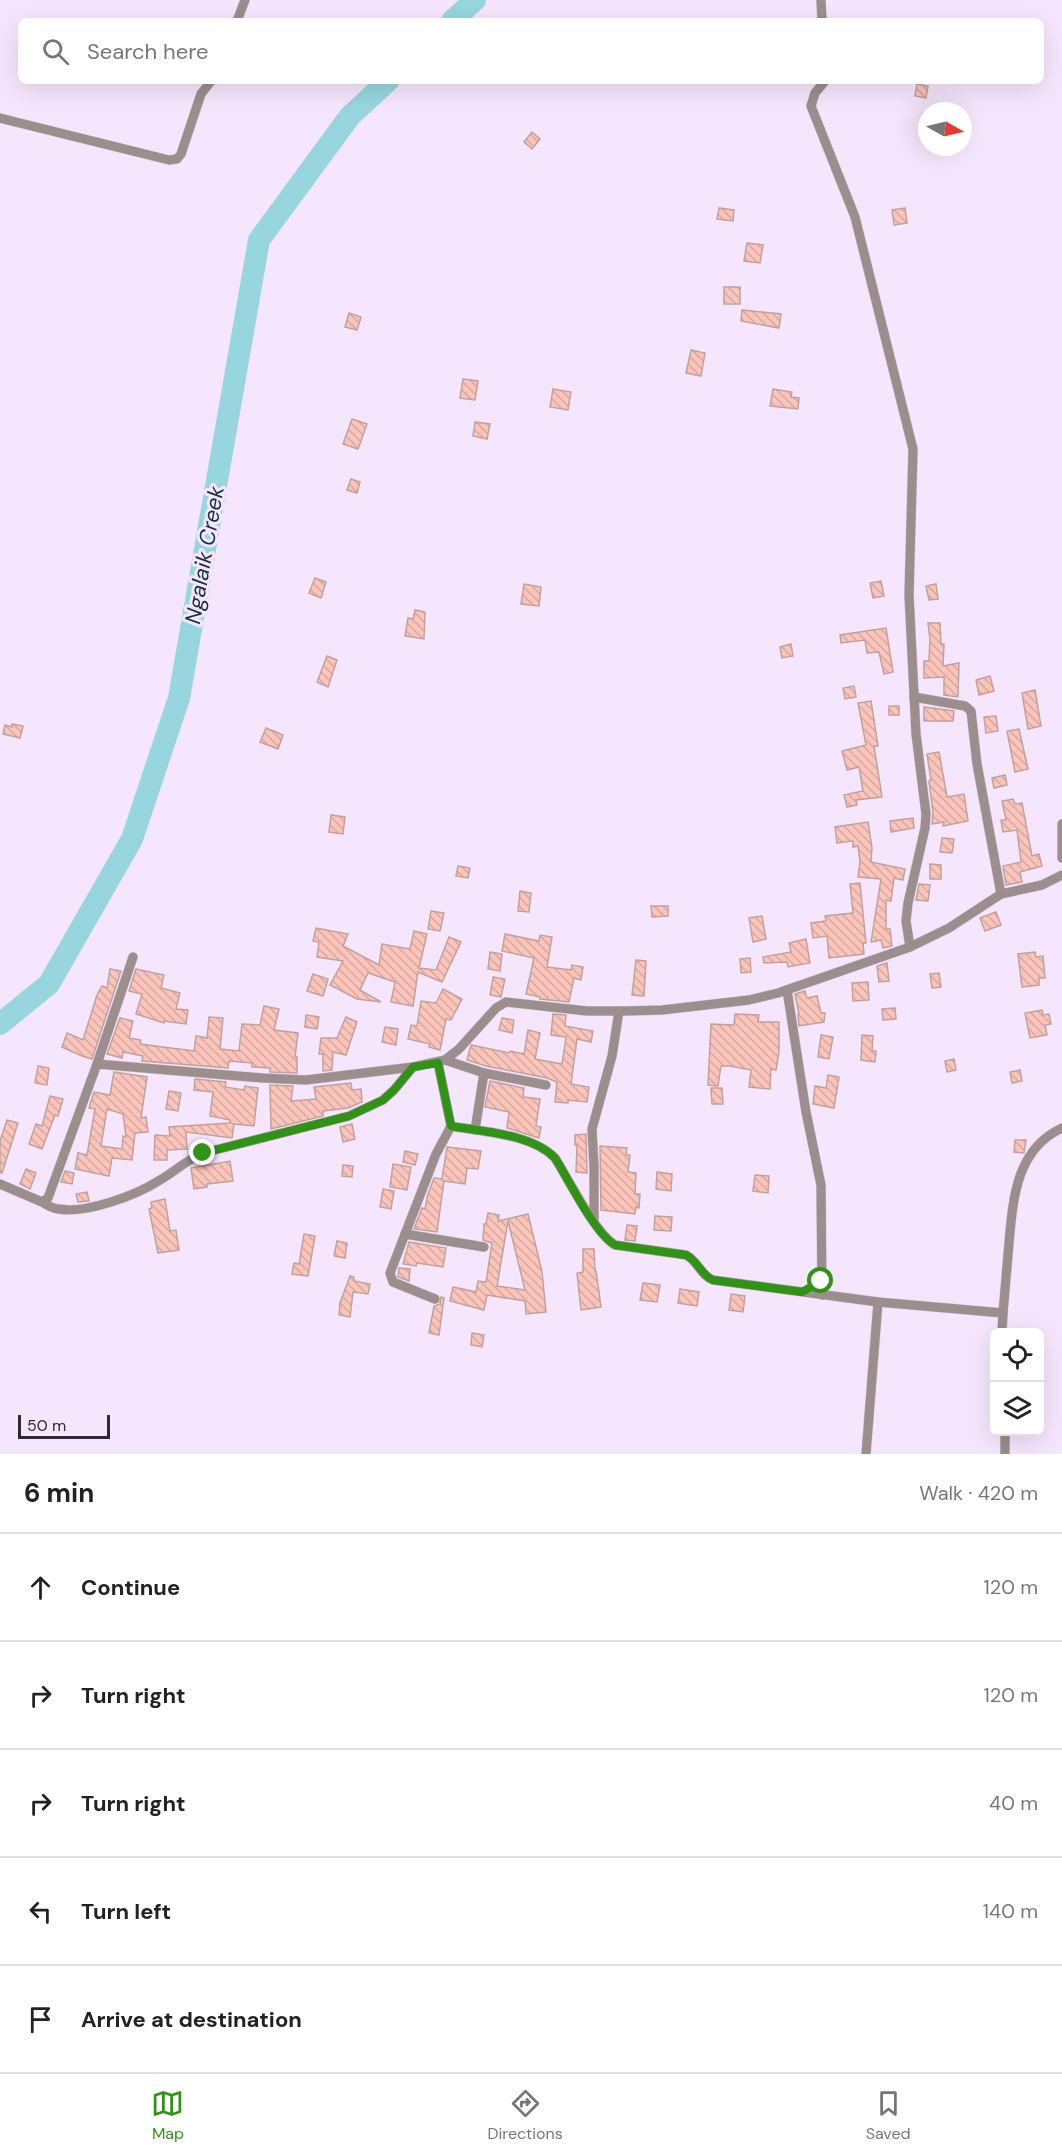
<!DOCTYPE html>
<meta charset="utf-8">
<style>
:root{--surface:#fff;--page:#f6f6f6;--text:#222;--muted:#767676;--line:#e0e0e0;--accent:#2f9315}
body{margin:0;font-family:"DM Sans",sans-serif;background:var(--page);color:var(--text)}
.controls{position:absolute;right:18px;bottom:18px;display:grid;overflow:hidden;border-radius:9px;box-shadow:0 6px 24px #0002}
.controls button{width:54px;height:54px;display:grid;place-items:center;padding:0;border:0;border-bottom:2px solid var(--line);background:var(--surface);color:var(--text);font:30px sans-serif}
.compass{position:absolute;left:918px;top:102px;width:54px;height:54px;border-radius:50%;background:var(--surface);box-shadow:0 6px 24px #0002;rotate:98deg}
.scale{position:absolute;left:18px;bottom:15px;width:92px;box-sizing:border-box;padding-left:6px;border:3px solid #2f2932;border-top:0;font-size:16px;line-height:21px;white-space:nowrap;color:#2f2932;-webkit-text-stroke:4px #f6e6fd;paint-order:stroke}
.stop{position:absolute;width:18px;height:18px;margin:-14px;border:4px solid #2f9315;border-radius:50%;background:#fff}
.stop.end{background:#2f9315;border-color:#fff;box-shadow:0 2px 6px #0008}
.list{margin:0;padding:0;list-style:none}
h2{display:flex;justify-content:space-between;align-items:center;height:78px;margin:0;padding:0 24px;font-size:26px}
h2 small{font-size:20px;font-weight:400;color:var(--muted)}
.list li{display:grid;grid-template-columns:39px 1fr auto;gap:18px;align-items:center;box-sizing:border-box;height:108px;padding:0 24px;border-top:2px solid var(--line)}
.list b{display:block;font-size:22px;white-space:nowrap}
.list em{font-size:20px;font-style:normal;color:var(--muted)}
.icon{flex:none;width:33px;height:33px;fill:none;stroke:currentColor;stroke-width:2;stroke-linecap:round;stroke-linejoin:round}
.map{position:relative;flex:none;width:1062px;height:1454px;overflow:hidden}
.search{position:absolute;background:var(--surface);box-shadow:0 6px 24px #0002;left:18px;right:18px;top:18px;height:66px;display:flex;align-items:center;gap:15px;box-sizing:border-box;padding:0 21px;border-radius:9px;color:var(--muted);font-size:22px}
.sheet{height:618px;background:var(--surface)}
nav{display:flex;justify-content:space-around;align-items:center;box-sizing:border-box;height:84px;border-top:2px solid var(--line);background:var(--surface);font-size:16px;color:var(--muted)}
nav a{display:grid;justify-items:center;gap:3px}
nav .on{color:var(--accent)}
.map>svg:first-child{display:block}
</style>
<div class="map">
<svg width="1062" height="1454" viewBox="0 0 1062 1454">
<defs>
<pattern id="building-back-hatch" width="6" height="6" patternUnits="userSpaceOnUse" patternTransform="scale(1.5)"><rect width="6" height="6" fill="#fbc4ba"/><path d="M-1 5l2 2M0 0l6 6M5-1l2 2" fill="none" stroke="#d7a8a0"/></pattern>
</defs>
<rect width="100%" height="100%" fill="#f6e6fd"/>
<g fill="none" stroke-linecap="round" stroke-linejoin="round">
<g stroke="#97d6df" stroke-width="22">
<polyline points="452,21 475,0"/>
<polyline points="0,1024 49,984 132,839 179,698 259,240 350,116 388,81"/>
</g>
</g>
<g fill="url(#building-back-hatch)" stroke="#c0a29d" stroke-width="1.5" fill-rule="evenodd">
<polygon points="917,84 928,86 926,98 915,96"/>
<polygon points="532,132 540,139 532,149 524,142"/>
<polygon points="719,208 734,210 733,221 717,219"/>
<polygon points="905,208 907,223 894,225 892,210"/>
<polygon points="747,243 763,245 760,263 744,261"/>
<rect x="724" y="287" width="16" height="17"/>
<polygon points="742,310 781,314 779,328 741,321"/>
<polygon points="349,313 361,317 357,330 345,327"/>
<polygon points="691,350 705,353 701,376 686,373"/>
<polygon points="463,379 478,381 475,400 460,398"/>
<polygon points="553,389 571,392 568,410 550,407"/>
<polygon points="773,389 792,392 791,397 799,398 798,409 770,406"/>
<polygon points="352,419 367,424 358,449 343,444"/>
<polygon points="475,422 490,424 487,439 473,436"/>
<polygon points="351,479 360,482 357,493 347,490"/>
<polygon points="315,578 326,582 321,598 309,593"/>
<polygon points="881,581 884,596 873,598 870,583"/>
<polygon points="524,584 541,587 539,606 521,604"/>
<polygon points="936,584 938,599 929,600 926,586"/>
<polygon points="415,610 425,612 424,639 405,636 408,618 413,619"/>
<polygon points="928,623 940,623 941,644 944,644 943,666 959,663 958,697 944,695 944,677 924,678 924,661 929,661 930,639"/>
<polygon points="886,628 893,672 884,674 879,652 867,653 865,640 841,643 840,635"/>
<polygon points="791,644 793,656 782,658 780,647"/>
<polygon points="327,656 337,660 328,687 317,682"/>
<polygon points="990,676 994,691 979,695 976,680"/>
<polygon points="854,686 856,697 845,699 843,688"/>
<polygon points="1035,690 1041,726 1028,729 1022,693"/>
<polygon points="871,701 878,746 874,746 882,797 856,800 857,805 847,807 844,795 863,791 859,767 847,770 842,751 866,745 858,703"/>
<rect x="889" y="706" width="10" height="9"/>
<polygon points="924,707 954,711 953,721 924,721"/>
<polygon points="996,716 998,731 986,733 984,717"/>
<polygon points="12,724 23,726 20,738 3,734 5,725 12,727"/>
<polygon points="266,728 283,735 278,749 260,742"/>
<polygon points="1019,729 1028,769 1015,772 1007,731"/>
<polygon points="939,752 947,797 964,794 968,821 943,826 944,822 932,824 933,813 929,781 931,780 927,754"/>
<polygon points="1005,775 1007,785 994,788 992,778"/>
<polygon points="1013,799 1015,804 1022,803 1032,856 1039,854 1042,866 1020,872 1022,882 1006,885 1003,866 1021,862 1017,830 1003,832 1001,820 1006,820 1002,801"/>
<polygon points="331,815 345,817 343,834 329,832"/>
<polygon points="913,818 914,828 891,832 890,821"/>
<polygon points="868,822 872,848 871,862 905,869 903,880 894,878 891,901 886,900 886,929 890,929 892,946 883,948 881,940 871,942 881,879 858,877 860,862 858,846 853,847 853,841 837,843 835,827"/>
<polygon points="942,838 954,839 952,853 940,852"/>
<polygon points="930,864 941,865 941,879 930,879"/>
<polygon points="458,866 470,868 468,878 456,876"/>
<polygon points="860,883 866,943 863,943 864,954 829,958 827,936 813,938 811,923 826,921 825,916 853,913 850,884"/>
<polygon points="919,884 930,885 928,901 916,900"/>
<polygon points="520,891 531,893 529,912 518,911"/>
<polygon points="651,906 668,906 668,916 652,917"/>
<polygon points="431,911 444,913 440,931 428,929"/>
<polygon points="996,912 1001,925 985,931 980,918"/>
<polygon points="762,916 766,939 753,942 749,918"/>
<polygon points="316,928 348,934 343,946 379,965 382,944 410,949 414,931 427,934 419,968 436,970 449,937 461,942 442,982 418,972 413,1006 391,1002 395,982 368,973 360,990 381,1002 357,999 330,985 343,961 317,957 319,942 313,941"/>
<polygon points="505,934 539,941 540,935 552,937 547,967 571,970 572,965 583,967 581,980 574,978 569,1002 540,999 540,997 526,994 534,958 502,951"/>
<polygon points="806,939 810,963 788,967 787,962 764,963 763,957 791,952 789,943"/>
<polygon points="490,952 502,954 500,971 488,969"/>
<polygon points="1035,952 1036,957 1043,956 1045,978 1039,978 1039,985 1022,987 1018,954"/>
<polygon points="750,958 751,972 741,973 740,959"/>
<polygon points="636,960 646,961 644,996 632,995"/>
<polygon points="887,963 889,981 879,982 877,966"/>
<polygon points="110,969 121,971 92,1059 82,1056 62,1047 67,1033 83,1040 97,995 102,986 107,988"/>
<polygon points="136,969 164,975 161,988 180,993 176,1009 188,1010 186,1024 164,1021 164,1023 136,1014 142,994 129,991"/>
<polygon points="939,973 941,987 932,988 930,974"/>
<polygon points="313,974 328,979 323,996 307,991"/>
<polygon points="493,977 505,979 501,997 490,995"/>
<polygon points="868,982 869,1000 853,1001 852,983"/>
<polygon points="443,989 462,999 451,1020 446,1019 440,1050 429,1047 430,1044 408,1039 411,1025 417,1026 421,1001 436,1003"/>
<polygon points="805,991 807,998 817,996 821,1013 825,1013 824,1022 799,1026 798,1014 799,1014 795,994"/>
<polygon points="264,1006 279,1009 274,1030 298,1033 295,1057 297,1057 297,1073 270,1072 270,1068 252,1067 252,1063 229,1061 228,1068 142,1061 143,1056 123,1052 122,1058 107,1054 120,1018 133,1021 129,1038 141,1040 140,1044 194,1051 196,1036 207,1038 209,1017 223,1018 220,1049 239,1051 242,1024 260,1025"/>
<polygon points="895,1008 896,1019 883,1020 882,1009"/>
<polygon points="1042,1010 1043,1015 1049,1014 1051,1024 1045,1025 1047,1035 1030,1038 1025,1013"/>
<polygon points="553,1014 566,1015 565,1026 593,1031 591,1042 577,1039 571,1084 589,1087 587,1102 568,1100 568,1103 555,1102 557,1082 547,1078 486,1066 467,1060 471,1045 509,1053 510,1051 524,1054 528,1030 540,1033 535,1059 562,1064 566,1037 551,1035"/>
<polygon points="735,1014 759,1015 758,1022 779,1022 779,1051 776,1070 771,1069 770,1089 749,1087 751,1070 730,1066 721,1066 718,1086 708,1085 711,1024 734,1025"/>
<polygon points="306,1015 319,1017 317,1029 305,1027"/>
<polygon points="346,1017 357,1022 346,1055 333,1052 332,1070 323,1071 323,1054 319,1054 321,1038 337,1038"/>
<polygon points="502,1018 514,1020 512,1033 499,1030"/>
<polygon points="385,1027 398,1029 396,1045 382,1042"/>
<polygon points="821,1035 833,1037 829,1059 818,1057"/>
<polygon points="862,1035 873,1036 872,1051 876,1051 875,1062 861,1060"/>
<polygon points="954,1059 956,1070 947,1072 945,1061"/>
<polygon points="38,1066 49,1068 47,1085 35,1083"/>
<polygon points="1020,1070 1022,1081 1012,1083 1010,1072"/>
<path d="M 114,1072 L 147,1077 L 141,1118 L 146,1117 L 148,1132 L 135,1133 L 132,1160 L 112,1158 L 109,1176 L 75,1169 L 78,1153 L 87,1155 L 95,1109 L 89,1108 L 94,1092 L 110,1095 ZM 107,1109 L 123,1114 L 126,1137 L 123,1136 L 122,1149 L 101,1146 Z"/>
<polygon points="828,1075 839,1077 834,1108 813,1104 815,1086 826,1088"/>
<polygon points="195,1079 226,1082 225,1087 244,1090 245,1086 258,1088 254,1126 234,1124 232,1138 186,1132 187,1149 167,1150 167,1160 154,1160 155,1135 170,1136 169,1127 230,1123 230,1120 210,1116 213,1092 194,1090"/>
<polygon points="490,1081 524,1088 523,1097 540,1099 536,1126 541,1127 539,1138 507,1128 509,1112 485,1107"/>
<polygon points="351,1083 352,1090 361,1089 362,1102 348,1108 323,1111 323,1116 271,1129 270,1085 293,1086 291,1101 316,1099 314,1087"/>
<polygon points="711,1088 722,1088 723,1104 712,1104"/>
<polygon points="169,1091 181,1093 178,1111 166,1109"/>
<polygon points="50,1096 63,1099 58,1116 55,1115 42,1149 29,1144 36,1124 42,1126"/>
<polygon points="7,1120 18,1123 2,1173 0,1173 0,1141"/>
<polygon points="352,1124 355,1139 343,1142 340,1127"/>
<polygon points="586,1134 587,1173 576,1172 577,1145 575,1145 575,1135"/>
<polygon points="1015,1140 1026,1140 1024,1153 1014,1152"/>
<polygon points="600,1146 627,1148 626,1155 630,1155 628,1172 636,1173 635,1194 640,1194 639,1208 636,1207 635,1214 601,1210"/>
<polygon points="447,1147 481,1151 478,1169 467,1168 465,1184 444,1181 437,1232 414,1229 422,1208 425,1209 428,1194 434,1178 442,1179"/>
<polygon points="405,1151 418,1154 415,1165 403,1162"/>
<polygon points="230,1161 233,1181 207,1184 207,1187 194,1189 191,1168"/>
<polygon points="393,1164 411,1167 407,1190 390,1187"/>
<polygon points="343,1165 353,1166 352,1177 342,1176"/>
<polygon points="26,1169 36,1173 30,1189 20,1184"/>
<polygon points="65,1171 74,1173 72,1184 61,1182"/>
<polygon points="657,1172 672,1174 671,1191 656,1189"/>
<polygon points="755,1175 769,1176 768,1193 753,1191"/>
<polygon points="383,1189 394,1191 391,1209 380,1207"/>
<polygon points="87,1192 89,1201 78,1202 76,1194"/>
<polygon points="165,1199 170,1231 176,1230 179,1250 158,1253 149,1209 152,1208 151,1202"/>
<path d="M 488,1213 L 499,1215 L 498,1221 L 528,1214 L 542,1272 L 546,1312 L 526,1314 L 525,1301 L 487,1295 L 484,1310 L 450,1301 L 453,1287 L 476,1292 L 478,1281 L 486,1282 L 492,1243 L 483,1240 L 484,1224 L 486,1224 ZM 508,1221 L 525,1290 L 497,1286 Z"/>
<polygon points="655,1216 672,1217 671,1231 654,1230"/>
<polygon points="627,1225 637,1226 635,1241 625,1240"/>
<polygon points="304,1234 315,1236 308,1276 292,1274 294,1263 299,1264"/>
<polygon points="337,1241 347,1243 345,1258 334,1256"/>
<polygon points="409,1242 446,1248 443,1267 417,1263 416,1266 403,1264"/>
<polygon points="583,1249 594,1249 595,1271 596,1271 601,1307 581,1310 577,1273 583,1272"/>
<polygon points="399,1268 410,1269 409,1281 398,1277"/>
<polygon points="350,1276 354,1277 354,1281 370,1284 368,1294 353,1292 350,1317 339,1315 340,1303"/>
<polygon points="643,1283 660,1285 657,1302 640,1300"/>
<polygon points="680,1289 699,1292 697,1306 678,1303"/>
<polygon points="731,1294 745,1296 743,1312 729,1310"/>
<polygon points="441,1297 444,1298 439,1335 429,1333 434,1306 440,1304"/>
<polygon points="472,1333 484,1335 482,1347 471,1345"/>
</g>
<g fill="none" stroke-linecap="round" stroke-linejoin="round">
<g stroke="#d2c4d8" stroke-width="10">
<g id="street">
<polyline points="821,0 822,21"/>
<polyline points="237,21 245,0"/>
<polyline points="0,118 169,160 177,159 181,154 201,94 211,81"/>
<polyline points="914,697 965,706 971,711 977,764 1001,894"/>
<polyline points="1062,824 1062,858"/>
<polyline points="910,947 949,928 1001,894 1042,885 1062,875"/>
<polyline points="787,990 806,1112 821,1185 822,1295"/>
<polyline points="445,1060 484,1073 546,1085"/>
<path d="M 438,1063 L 451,1126 C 484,1132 532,1134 555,1158 C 569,1180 595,1233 615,1245 L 686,1255 C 698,1261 701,1276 713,1280 L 878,1302 L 1003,1313 L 1002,1332"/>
<polyline points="97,1064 133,957"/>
<polyline points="475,1130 484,1073"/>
<polyline points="0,1184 42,1202 48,1198 97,1064 263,1078 306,1080 413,1067 445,1060 459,1049 496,1008 506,1002 587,1011 626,1011 662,1010 749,1000 778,993 910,947 906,921 908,903 925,828 926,814 916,734 909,595 913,449 855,217 811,106 815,93 825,81"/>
<path d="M 42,1202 C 47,1205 53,1209 59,1209 C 86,1214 137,1195 160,1180 C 175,1171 187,1160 203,1153 L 349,1116 L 383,1100 L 394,1090 L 413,1067"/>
<polyline points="594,1221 594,1167 592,1129 612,1056 619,1011"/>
<polyline points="405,1234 484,1247"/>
<polyline points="435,1299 393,1282 390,1273 436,1154 451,1126"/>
<path d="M 1003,1313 C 1005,1290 1007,1267 1009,1243 C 1013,1199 1016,1149 1062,1128"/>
<polyline points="1005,1432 1005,1454"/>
<polyline points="866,1454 878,1302"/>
</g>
</g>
<use href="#street" stroke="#9b8e8d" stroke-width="9"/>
</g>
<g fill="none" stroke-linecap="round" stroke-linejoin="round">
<path stroke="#2f9315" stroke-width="8" d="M 203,1153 L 349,1116 L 383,1100 L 394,1090 L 413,1067 L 438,1063 L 451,1126 C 484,1132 532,1134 555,1158 C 569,1180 594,1233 615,1245 L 686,1255 C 698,1261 701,1275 713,1280 L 802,1292 L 821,1281"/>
</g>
<g text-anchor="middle" stroke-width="6" stroke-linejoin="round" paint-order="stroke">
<g font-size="22" font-style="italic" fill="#143438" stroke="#f6e6fd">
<text transform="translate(204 555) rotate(-80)" y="8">Ngalaik Creek</text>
</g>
</g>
</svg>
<div class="controls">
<button><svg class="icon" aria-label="locate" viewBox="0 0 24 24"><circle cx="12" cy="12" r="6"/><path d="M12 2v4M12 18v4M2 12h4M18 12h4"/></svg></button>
<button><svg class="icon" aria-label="layers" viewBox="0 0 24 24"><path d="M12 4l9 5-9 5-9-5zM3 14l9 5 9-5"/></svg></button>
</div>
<svg class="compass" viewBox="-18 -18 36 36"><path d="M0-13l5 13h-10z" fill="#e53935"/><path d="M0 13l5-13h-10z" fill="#767676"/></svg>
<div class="scale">50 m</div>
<div class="stop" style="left:821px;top:1281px"></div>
<div class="stop end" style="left:203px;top:1153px"></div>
<div class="search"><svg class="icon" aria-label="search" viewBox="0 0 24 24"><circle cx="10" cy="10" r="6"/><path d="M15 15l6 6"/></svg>Search here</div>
</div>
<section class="sheet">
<h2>6 min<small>Walk · 420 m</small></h2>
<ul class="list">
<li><svg class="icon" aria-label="ahead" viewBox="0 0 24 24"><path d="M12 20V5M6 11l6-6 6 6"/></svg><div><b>Continue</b></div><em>120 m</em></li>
<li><svg class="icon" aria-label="right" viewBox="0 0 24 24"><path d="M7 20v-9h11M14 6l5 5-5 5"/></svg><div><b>Turn right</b></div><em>120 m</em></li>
<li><svg class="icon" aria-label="right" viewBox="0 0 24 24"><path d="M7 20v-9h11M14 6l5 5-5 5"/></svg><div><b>Turn right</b></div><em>40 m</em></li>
<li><svg class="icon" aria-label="left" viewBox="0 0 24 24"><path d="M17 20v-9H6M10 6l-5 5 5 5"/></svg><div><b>Turn left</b></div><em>140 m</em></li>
<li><svg class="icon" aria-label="arrive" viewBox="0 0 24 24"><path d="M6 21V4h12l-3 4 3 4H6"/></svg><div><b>Arrive at destination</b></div></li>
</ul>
</section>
<nav>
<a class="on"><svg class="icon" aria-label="map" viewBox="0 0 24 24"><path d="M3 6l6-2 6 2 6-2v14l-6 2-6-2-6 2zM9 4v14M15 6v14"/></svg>Map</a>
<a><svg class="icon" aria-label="directions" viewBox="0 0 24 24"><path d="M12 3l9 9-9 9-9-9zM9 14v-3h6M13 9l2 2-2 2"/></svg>Directions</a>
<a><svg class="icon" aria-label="saved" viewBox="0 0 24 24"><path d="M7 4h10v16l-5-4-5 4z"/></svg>Saved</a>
</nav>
